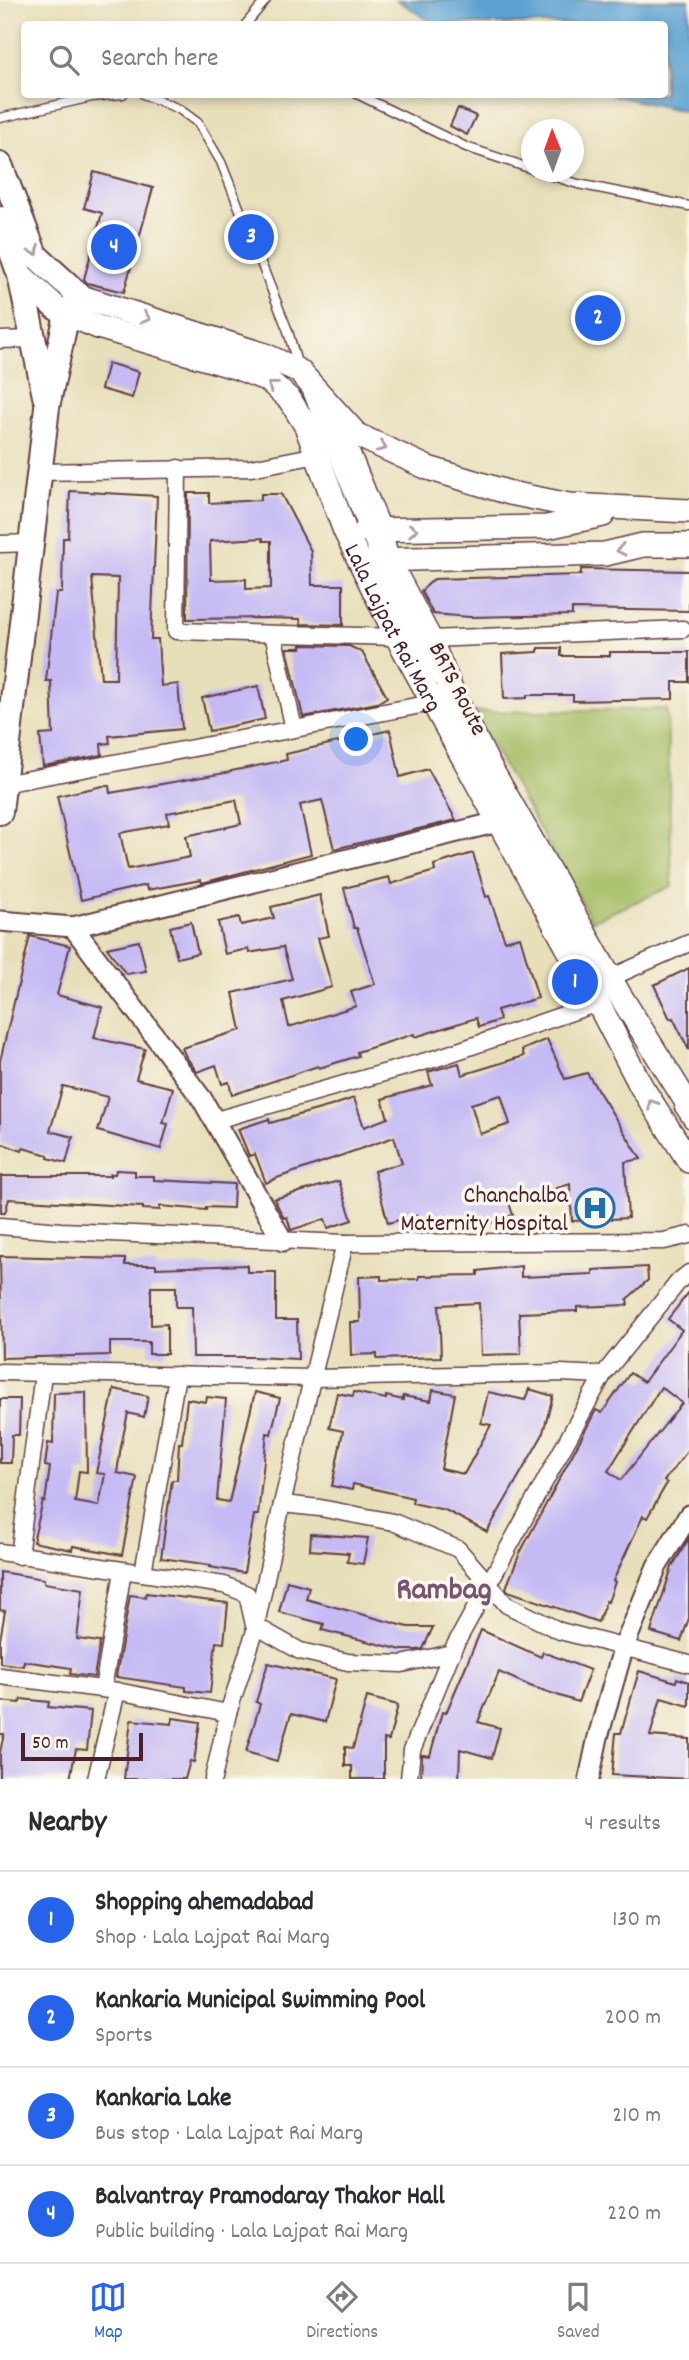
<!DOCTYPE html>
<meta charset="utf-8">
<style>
:root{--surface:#fff;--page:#f7f7f7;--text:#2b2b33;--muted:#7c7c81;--line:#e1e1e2;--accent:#2563eb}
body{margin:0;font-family:Dekko,sans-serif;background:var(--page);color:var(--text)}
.compass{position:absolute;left:521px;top:119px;width:63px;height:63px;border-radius:50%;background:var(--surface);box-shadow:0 4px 10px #0003;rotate:359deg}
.scale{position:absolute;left:21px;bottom:18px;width:122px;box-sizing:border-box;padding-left:7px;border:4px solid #4a1f2b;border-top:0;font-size:19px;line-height:24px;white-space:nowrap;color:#4a1f2b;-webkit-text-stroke:5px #fbf7ec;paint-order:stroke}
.you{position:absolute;left:357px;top:740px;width:24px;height:24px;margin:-18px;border:5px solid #fff;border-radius:50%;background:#1a73e8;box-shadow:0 0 0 10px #1a73e833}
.badge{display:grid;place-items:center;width:46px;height:46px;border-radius:50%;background:var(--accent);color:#fff;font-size:23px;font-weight:700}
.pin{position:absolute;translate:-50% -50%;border:4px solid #fff;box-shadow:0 2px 7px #0006}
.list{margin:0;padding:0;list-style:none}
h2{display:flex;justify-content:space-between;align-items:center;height:91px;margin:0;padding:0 28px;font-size:30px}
h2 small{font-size:23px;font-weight:400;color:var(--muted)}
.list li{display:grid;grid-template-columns:46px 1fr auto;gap:21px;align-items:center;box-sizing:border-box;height:98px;padding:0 28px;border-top:2px solid var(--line)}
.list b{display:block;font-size:26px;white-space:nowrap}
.list p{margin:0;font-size:23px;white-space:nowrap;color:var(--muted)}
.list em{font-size:23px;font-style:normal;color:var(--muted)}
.icon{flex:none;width:38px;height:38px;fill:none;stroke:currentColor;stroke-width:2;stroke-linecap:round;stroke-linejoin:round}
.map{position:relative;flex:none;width:689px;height:1779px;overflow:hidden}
.search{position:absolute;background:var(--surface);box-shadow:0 4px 10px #0003;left:21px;right:21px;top:21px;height:77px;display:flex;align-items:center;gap:18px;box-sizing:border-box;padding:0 24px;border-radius:7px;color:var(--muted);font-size:26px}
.sheet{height:483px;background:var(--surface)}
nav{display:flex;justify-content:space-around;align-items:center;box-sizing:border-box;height:98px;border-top:2px solid var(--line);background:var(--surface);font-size:19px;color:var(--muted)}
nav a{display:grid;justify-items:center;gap:4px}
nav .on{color:var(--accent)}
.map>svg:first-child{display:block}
</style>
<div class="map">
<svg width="689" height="1779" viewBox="0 0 689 1779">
<rect width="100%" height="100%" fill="#fbf7ec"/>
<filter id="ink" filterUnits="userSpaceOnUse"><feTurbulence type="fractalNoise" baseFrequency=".0143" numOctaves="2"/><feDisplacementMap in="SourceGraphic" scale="14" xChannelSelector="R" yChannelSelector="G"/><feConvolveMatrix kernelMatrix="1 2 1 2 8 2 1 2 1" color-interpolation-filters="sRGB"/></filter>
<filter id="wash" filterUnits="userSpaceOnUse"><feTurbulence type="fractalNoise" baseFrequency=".00686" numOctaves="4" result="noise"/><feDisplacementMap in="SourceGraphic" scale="28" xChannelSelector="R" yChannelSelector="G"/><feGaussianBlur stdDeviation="1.57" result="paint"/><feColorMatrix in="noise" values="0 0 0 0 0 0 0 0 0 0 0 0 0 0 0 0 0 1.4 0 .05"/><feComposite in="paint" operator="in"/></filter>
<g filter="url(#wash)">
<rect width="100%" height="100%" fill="#e7dfba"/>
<polygon fill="#a4bd63" stroke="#776e47" stroke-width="2" points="667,709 672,886 592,921 473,712"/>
<polygon fill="#5ca1d1" stroke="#53607e" stroke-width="2" points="397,0 689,0 689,112 610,95 664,94 664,24 435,24"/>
<g id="blocks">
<g fill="#c5baf4" fill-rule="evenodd">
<polygon points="458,108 476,116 467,135 450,126"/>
<polygon points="94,172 153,188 124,292 87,283 84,279 102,213 84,208"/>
<polygon points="108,363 139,372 132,398 101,389"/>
<path d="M 70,491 L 157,496 L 151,639 L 158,639 L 161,686 L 178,684 L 182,729 L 109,736 L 110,743 L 101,744 L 102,755 L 43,766 L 40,735 L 53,734 L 51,681 L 46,681 L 56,593 L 62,593 L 63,538 L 68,538 ZM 92,577 L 118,578 L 116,679 L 101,679 Z"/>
<path d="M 188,493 L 209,493 L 209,503 L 261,500 L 261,494 L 281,494 L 311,551 L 312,585 L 343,585 L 343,625 L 301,624 L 300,619 L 266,618 L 187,619 ZM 263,538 L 263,541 L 271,541 L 271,588 L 246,589 L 246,579 L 211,580 L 210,541 Z"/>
<polygon points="581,569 689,571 689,611 572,609 572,615 470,617 433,614 421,591 434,579 581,575"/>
<polygon points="301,645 349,646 362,652 387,697 377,703 303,717 287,648 301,648"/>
<polygon points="538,648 561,648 561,656 610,656 610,652 689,652 689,682 673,682 673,699 573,701 573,695 527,695 527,698 504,699 502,654 538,652"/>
<polygon points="258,686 265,719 209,731 202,698"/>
<path d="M 390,730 L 400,777 L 428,769 L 456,820 L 334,849 L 322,800 L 300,805 L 311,854 L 202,883 L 201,880 L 147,890 L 146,885 L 81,900 L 57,796 L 103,786 L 109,786 L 110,793 L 231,772 L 231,771 L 287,760 L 286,754 ZM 236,800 L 241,824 L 186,836 L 190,857 L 128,869 L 120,833 L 169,824 L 167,813 Z"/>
<polygon points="473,853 486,897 489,896 505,941 520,937 538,998 497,1010 500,1020 479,1027 476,1018 415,1037 414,1034 357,1052 358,1056 319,1068 318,1066 232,1095 229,1082 222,1084 216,1065 197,1072 185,1055 182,1048 241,1030 233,993 292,979 283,947 249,953 248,949 225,954 218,922 239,917 241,925 274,918 271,907 320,895 329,936 318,938 332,987 283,1001 289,1027 356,1006 351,992 375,984 357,928 354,928 344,888 389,877 391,884 435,871 434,865"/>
<polygon points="191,922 198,953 177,958 170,927"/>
<polygon points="30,936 70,946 57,995 102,1007 94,1038 145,1049 136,1079 173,1088 163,1123 168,1124 161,1149 98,1131 108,1097 63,1086 50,1131 73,1137 66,1163 48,1158 48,1155 23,1148 22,1151 0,1143 0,1061"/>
<polygon points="139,941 146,971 126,974 107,948"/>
<polygon points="689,968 689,1050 673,1018 670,1019 654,985"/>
<path d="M 547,1039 L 565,1079 L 587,1073 L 641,1159 L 625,1162 L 628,1218 L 572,1221 L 570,1184 L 509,1203 L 513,1215 L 476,1228 L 474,1224 L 421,1225 L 418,1215 L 388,1223 L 374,1171 L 402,1163 L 394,1137 L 277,1178 L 266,1183 L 255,1154 L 249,1156 L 238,1129 L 269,1119 L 270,1123 L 331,1106 L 354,1098 L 364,1127 L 388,1118 L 382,1099 L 432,1085 L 428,1072 L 459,1063 L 462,1075 L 524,1056 L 522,1050 ZM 501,1095 L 510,1124 L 480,1134 L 471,1104 Z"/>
<polygon points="116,1170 135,1171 135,1176 154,1176 154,1180 234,1184 233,1208 206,1207 206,1210 160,1206 160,1210 143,1209 143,1207 9,1199 5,1213 1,1213 1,1176 110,1176 110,1174 115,1174"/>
<polygon points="339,1181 352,1220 328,1228 325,1219 291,1230 287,1217 284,1218 274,1199"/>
<polygon points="0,1256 125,1259 125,1265 156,1265 156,1268 247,1265 247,1272 276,1272 276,1320 297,1320 298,1359 252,1357 193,1357 192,1307 176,1307 176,1287 151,1287 151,1325 167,1324 167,1354 149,1354 149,1342 110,1342 110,1355 2,1358"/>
<polygon points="521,1266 521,1277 593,1274 593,1270 647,1267 648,1280 627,1299 628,1305 577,1307 577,1311 519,1313 521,1354 481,1355 479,1303 439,1305 441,1357 377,1359 377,1354 351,1355 350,1322 360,1322 359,1277 381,1276 381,1280 419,1279 419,1276 478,1275 478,1271"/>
<path d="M 689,1292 L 689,1449 L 664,1481 L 667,1483 L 647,1518 L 643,1516 L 613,1581 L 615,1582 L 608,1602 L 606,1601 L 598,1622 L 508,1591 L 506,1588 L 520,1553 L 596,1410 L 602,1413 L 630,1373 L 644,1382 L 682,1330 L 668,1319 ZM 661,1387 L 682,1403 L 621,1480 L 608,1471 Z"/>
<polygon points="114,1389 148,1396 144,1417 128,1413 121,1446 117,1473 137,1477 122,1555 73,1546 72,1550 33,1542 43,1501 45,1502 50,1467 45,1466 48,1443 53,1444 54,1393 86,1392 87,1472 79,1471 75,1502 99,1506 105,1474 96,1473"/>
<polygon points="529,1389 553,1396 542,1436 487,1532 445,1510 412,1503 413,1498 353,1484 352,1490 332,1486 343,1431 329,1428 337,1393 353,1396 354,1392 386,1399 386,1396 403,1400 403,1396 431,1401 433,1390 455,1394 441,1469 464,1474 491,1425 481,1423 488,1392 525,1400"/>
<polygon points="255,1392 280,1398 271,1434 267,1433 258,1515 254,1515 244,1573 210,1567 211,1565 161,1558 172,1480 177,1480 179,1443 182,1443 187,1399 206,1402 207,1397 226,1399 217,1500 229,1502"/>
<polygon points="0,1399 20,1399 19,1435 12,1435 11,1463 0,1463"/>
<polygon points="311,1534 368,1538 363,1564 347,1562 349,1553 310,1550"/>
<polygon points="689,1538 689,1618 681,1641 651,1632 672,1567"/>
<polygon points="0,1572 44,1579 44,1583 83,1589 77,1639 100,1642 94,1677 70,1674 71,1668 24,1661 23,1666 0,1663 0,1640 5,1611 0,1610"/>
<polygon points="287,1581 309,1587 306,1599 408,1627 433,1627 423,1649 417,1650 402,1650 322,1630 324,1624 279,1612"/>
<polygon points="146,1593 228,1603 224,1643 216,1642 210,1693 186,1691 186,1687 116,1677 130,1595 145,1597"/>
<polygon points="481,1630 541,1657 543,1652 590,1670 578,1702 530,1686 499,1672 478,1722 500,1728 492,1758 460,1749 459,1779 421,1779 422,1755 430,1756 442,1712 446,1713"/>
<polygon points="268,1663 336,1679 325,1722 291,1714 277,1761 246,1752 260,1704 256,1702"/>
<polygon points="639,1671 676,1682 677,1678 689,1682 689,1706 661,1698 650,1736 689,1739 689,1779 612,1775 616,1733 621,1733"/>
<polygon points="367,1697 398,1705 389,1740 384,1739 384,1779 352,1779 352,1766 345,1766 345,1747 353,1748"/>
<polygon points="21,1699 49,1702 48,1707 91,1711 87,1750 76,1749 70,1779 0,1779 0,1752 4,1734 0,1734 0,1701 20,1703"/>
<polygon points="173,1718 200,1722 194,1762 190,1761 185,1779 124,1779 131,1720 172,1724"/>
</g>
</g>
</g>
<g filter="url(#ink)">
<use href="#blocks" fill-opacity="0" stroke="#623c40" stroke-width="2"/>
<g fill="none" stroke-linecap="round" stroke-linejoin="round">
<g stroke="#623c40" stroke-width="11">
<g id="service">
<polyline points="246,24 266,0"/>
<polyline points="143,94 179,109 198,123 221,162 288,331 298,367"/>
<polyline points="357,94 466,147 532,169"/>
<polyline points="0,118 92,97 123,94"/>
<polyline points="540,172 578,184 689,206"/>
<polyline points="307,392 376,560 434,681"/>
<polyline points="679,1108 689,1123"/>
</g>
</g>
<g stroke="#623c40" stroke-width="19">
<g id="minor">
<polyline points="0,340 33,339"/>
<polyline points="178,468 176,631 397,637"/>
<polyline points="40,472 251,468 317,455"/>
<polyline points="0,544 31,543"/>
<polyline points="273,634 294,729"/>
<polyline points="430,639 683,629"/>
<polyline points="3,784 432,703"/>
<polyline points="610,978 689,943"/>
<polyline points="216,1120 437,1058 598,1003"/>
<polyline points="0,1226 61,1231 345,1243 664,1241 689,1235"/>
<polyline points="0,1372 313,1378 560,1373 603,1375"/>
<polyline points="282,1504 320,1508 393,1522 458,1549 507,1605 560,1631 689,1664"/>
<polyline points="0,1552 224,1585 247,1594 254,1625 300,1651 348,1662 402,1664 452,1653"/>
<polyline points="19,1556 43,1374"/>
<polyline points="143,1573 177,1375"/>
<polyline points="0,1676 117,1691 228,1713"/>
<polyline points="103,1689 123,1571"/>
<polyline points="96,1779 117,1691"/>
<polyline points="213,1779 228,1713 254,1634 282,1504 345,1243"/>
<polyline points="409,1779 412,1750 454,1647 603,1375 679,1281 689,1273"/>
</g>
</g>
<g stroke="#623c40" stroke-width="23">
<g id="tertiary">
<polyline points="0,921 73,927 202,1099 283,1241"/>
<polyline points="73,927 498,822"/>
<polyline points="589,1779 598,1737 623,1649 657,1566 689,1515"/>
</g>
</g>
<g stroke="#623c40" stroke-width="26">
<g id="secondary">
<polyline points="81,297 265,355 299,371 357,435 428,468 510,493 569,505 689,511"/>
<path id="s1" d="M 67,314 L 98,327 L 238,368 L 268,380 L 290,400 L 306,426 L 345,531 L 397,637 L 598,1003 L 641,1086 L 689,1161"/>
<polyline points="329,407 380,531 387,558 430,639 452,692 486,760 618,992 689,1106"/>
<polyline points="366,530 547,527 603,515"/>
<polyline points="375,560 605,554 643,545 689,545"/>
</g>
</g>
<g stroke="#623c40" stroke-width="28">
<g id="primary">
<polyline points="0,165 35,255 81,297 67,314 47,407 0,812"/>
<polyline points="0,219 20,275 55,307 67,314"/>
<polyline points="20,275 45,396"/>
</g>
</g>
<use href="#service" stroke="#fff" stroke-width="8"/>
<use href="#minor" stroke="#fff" stroke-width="16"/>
<use href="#tertiary" stroke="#fff" stroke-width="19"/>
<use href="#secondary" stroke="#fff" stroke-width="23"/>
<use href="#primary" stroke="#fff" stroke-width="24"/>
</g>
<defs><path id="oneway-chevron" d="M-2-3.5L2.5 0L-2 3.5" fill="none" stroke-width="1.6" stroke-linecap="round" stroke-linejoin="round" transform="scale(1.75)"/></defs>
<g stroke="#ae9aa0">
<use href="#oneway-chevron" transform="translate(35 251) rotate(60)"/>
<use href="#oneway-chevron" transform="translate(146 318) rotate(18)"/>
<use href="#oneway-chevron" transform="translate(272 386) rotate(-142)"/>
<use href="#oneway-chevron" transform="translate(382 447) rotate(24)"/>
<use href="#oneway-chevron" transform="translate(413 530) rotate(-1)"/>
<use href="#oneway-chevron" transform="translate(621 550) rotate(168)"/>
<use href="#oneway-chevron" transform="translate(652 1104) rotate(-123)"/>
</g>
</g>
<defs>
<g id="hospital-ring" transform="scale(2.0125)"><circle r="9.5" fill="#fbf7ec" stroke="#1f6fb2" stroke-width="1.5"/><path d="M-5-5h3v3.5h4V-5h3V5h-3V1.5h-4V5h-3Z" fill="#1f6fb2"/></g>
</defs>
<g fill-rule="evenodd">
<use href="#hospital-ring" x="595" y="1208"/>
</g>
<g text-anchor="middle" stroke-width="7" stroke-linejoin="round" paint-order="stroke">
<g font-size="24" fill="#4a1f2b" stroke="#fbf7ec">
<text dy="8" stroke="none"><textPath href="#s1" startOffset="492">Lala Lajpat Rai Marg</textPath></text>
<text transform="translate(459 688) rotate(63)" y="8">BRTS Route</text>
</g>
<g font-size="24" fill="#4a1f2b" stroke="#fbf7ec" text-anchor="end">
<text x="568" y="1202">Chanchalba<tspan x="568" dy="28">Maternity Hospital</tspan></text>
</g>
<g font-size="32" font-weight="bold" fill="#755571" stroke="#fbf7ec">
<text x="444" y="1598">Rambag</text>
</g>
</g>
</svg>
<svg class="compass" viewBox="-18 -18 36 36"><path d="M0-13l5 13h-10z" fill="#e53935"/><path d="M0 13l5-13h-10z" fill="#7c7c81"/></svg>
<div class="scale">50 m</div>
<div class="you"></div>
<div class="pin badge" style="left:575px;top:982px">1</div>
<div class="pin badge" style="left:598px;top:318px">2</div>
<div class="pin badge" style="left:251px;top:237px">3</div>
<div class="pin badge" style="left:114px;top:247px">4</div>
<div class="search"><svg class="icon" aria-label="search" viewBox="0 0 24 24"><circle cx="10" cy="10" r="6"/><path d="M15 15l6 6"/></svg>Search here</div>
</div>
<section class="sheet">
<h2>Nearby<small>4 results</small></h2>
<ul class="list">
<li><span class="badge">1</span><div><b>Shopping ahemadabad</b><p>Shop · Lala Lajpat Rai Marg</p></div><em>130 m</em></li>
<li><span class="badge">2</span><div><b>Kankaria Municipal Swimming Pool</b><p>Sports</p></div><em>200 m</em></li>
<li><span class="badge">3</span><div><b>Kankaria Lake</b><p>Bus stop · Lala Lajpat Rai Marg</p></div><em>210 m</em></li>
<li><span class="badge">4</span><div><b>Balvantray Pramodaray Thakor Hall</b><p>Public building · Lala Lajpat Rai Marg</p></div><em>220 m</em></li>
</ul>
</section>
<nav>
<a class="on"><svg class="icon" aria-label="map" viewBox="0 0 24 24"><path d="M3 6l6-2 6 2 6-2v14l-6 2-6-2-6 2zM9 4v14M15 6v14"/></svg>Map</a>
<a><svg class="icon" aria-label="directions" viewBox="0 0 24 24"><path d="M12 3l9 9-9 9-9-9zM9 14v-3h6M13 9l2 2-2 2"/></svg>Directions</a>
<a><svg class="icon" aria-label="saved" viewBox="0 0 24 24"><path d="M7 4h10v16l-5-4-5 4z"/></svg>Saved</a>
</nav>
